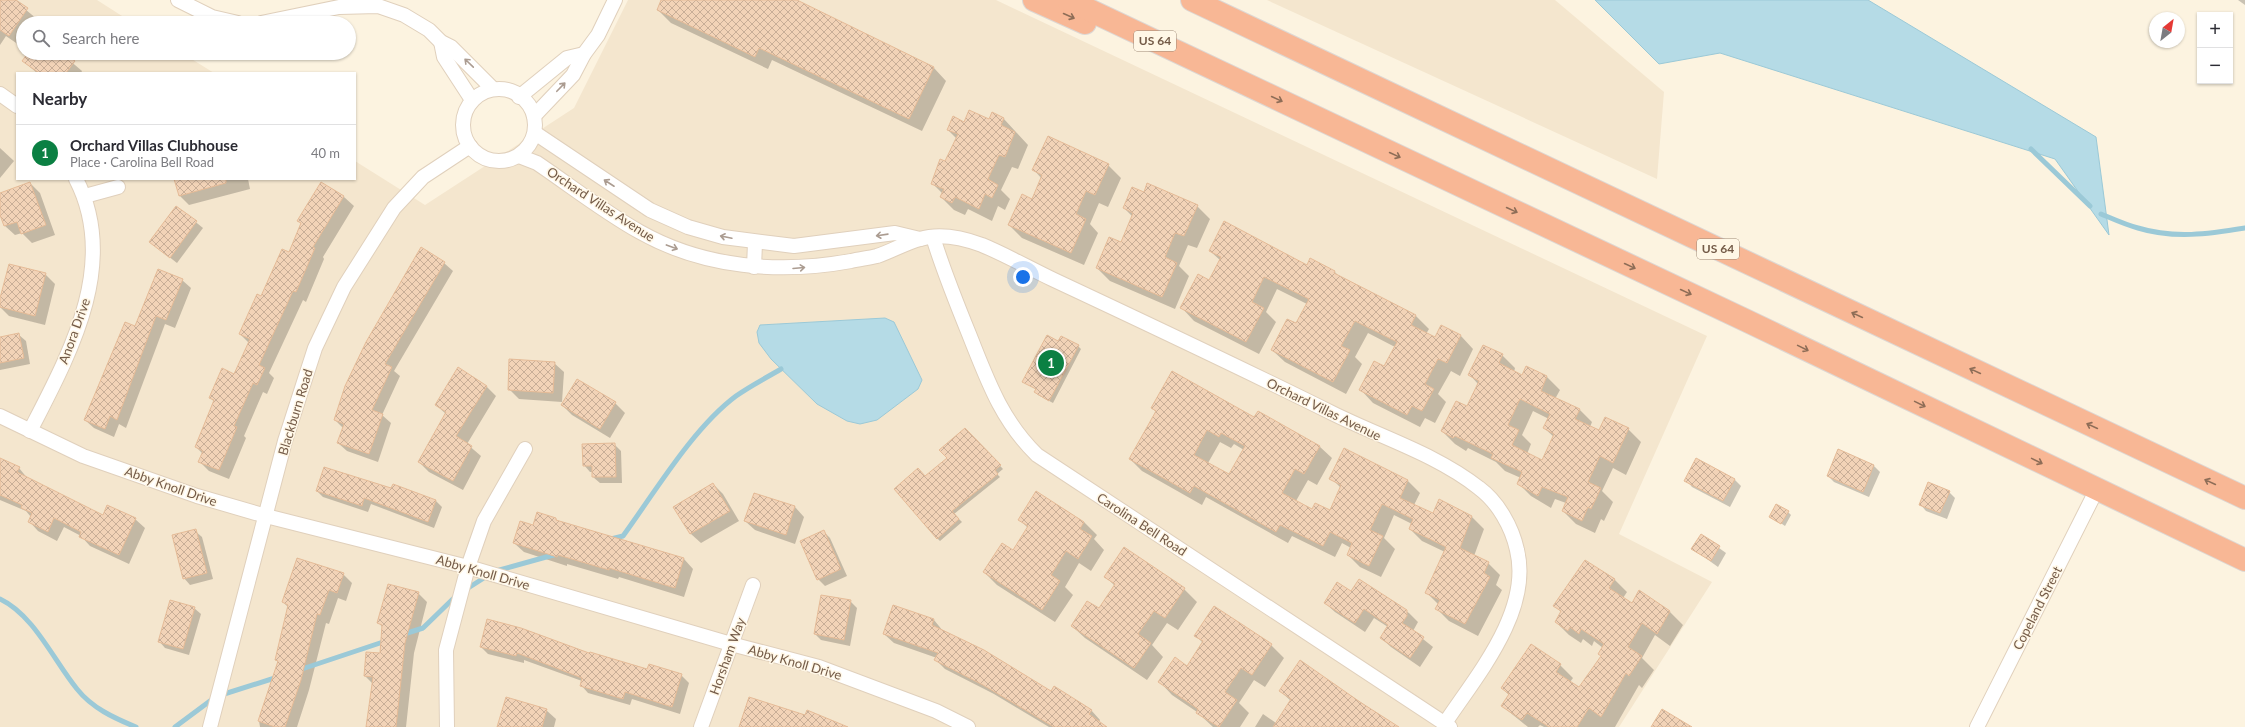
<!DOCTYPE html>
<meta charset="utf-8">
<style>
:root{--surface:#fff;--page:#f2f2f3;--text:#2b2b33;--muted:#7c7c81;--line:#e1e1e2;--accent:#0b8043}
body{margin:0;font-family:Lato,sans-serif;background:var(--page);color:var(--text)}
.controls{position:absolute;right:12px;top:12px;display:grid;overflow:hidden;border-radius:0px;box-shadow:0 1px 3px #0004}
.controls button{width:36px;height:36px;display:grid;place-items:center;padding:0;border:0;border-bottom:1px solid var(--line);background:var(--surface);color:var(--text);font:20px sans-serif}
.compass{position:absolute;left:2149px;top:12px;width:36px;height:36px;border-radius:50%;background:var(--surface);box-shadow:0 1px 3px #0004;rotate:31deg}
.you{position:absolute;left:1023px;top:277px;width:14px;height:14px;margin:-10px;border:3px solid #fff;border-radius:50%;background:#1a73e8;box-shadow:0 0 0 6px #1a73e833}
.badge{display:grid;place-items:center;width:26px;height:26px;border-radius:50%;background:var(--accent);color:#fff;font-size:13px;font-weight:700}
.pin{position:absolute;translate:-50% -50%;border:2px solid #fff;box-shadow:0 1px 4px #0006}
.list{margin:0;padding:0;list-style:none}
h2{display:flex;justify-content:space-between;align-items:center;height:52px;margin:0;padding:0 16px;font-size:17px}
h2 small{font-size:13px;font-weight:400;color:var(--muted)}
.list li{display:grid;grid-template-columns:26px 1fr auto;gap:12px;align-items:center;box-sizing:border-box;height:56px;padding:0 16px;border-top:1px solid var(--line)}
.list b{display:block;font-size:15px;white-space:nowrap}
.list p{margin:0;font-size:13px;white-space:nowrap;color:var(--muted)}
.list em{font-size:13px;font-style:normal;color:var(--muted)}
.icon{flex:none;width:22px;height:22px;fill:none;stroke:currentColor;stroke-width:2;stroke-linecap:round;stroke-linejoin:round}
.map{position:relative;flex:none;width:2245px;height:727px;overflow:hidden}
.search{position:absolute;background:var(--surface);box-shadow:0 1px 3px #0004;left:16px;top:16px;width:340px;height:44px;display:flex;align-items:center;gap:10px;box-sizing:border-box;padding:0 14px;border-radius:22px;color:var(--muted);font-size:15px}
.panel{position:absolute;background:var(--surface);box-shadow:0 1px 3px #0004;left:16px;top:72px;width:340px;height:108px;border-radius:0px}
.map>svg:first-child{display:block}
</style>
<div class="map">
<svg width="2245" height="727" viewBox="0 0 2245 727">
<defs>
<pattern id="building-cross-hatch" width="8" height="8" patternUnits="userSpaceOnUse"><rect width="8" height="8" fill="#f2d3b7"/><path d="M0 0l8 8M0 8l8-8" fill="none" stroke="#c8ae97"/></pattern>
</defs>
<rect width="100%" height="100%" fill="#fcf3e0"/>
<g fill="#f4e6ce">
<polygon points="0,0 97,0 133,23 23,23 23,53 182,53 214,73 17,73 17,179 355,179 355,161 425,205 574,108 628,0 996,0 1707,336 1619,534 1712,582 1619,727 0,727"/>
<polygon points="1267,0 1555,0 1664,92 1657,179"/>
</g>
<g fill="#b5dbe6" stroke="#9bc9d7">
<polygon points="1595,0 1868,0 2096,137 2109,235 2055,159 1720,53 1659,64"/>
<polygon points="885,318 894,322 922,380 918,389 877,420 860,424 847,421 817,404 771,359 759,343 757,332 760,325"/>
</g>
<g fill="#0003" fill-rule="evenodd">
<polygon points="0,0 14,0 37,19 34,23 23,23 23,39 19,45 6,36 0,45"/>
<polygon points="662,0 791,0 934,68 946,81 922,131 772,60 768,69 671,23 658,10"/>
<polygon points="2238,0 2245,0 2245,5"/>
<polygon points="29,53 61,53 82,71 81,73 37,73 23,61"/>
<polygon points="992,113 1004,119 1028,145 1018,169 1012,167 1001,190 1010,199 1005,210 998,206 992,221 968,209 965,215 954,210 941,197 943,194 932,183 946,163 957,139 948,130 965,123 989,121"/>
<polygon points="0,148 14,161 0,178"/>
<polygon points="1108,165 1121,178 1108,207 1099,203 1090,224 1098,233 1084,265 1022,238 1009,225 1033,200 1042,179 1034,170"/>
<polygon points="175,179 248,179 250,189 189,205 180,196"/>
<polygon points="30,183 40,193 55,235 32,243 22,233 15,235 5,226 0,212 0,194"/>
<polygon points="321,183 344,197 354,206 323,257 324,259 306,302 303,300 269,373 274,378 267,394 263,392 244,436 246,438 229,479 209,471 200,462 203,454 196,447 214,402 210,397 235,375 249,343 240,334 289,253 302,224 298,221"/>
<polygon points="1144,193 1197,206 1210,219 1197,248 1188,245 1179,266 1189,276 1175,309 1110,281 1097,268 1121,243 1133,217 1124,208"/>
<polygon points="177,207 203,228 177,263 150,242"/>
<polygon points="1210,251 1335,272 1340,278 1416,316 1429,329 1426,334 1435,338 1461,336 1473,349 1460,376 1451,371 1438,394 1446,402 1435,423 1425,418 1420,427 1373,403 1361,390 1384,368 1395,347 1368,333 1355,357 1362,364 1346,394 1285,362 1272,350 1296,324 1307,304 1277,289 1266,312 1276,322 1259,354 1194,321 1182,308 1210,282 1221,261"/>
<polygon points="444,263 453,271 394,371 400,376 382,415 391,423 378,462 347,451 338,443 343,428 335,420"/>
<polygon points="45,274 55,284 45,325 9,316 0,307 0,302"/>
<polygon points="182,280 191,288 175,328 165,324 126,428 119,424 114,437 94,428 85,420 135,327"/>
<polygon points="19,335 26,341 30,364 0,370 0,338"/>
<polygon points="1059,343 1078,346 1081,349 1053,403 1038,395 1035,392 1036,389 1024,382"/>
<path d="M 1502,355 L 1515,368 L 1514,372 L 1523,376 L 1527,367 L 1547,377 L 1560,390 L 1555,399 L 1579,409 L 1592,422 L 1590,427 L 1599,432 L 1628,429 L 1641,442 L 1626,475 L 1613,468 L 1602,491 L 1613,502 L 1604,521 L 1601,519 L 1595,533 L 1576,524 L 1563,511 L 1566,503 L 1555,499 L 1551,508 L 1531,496 L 1518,483 L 1521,478 L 1505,471 L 1496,462 L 1468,448 L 1466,451 L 1455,444 L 1442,431 L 1467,408 L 1478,384 L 1470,375 ZM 1533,411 L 1549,419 L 1544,428 L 1554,437 L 1542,461 L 1527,454 L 1531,444 L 1522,435 Z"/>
<polygon points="554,363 564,372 562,402 519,399 509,389"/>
<polygon points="458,369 487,387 496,396 467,444 481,456 463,490 429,472 419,462 446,414 436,405"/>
<polygon points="615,403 625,413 610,438 572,415 562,405"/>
<path d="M 1152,408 L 1254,418 L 1319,446 L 1332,458 L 1317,485 L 1308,480 L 1296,501 L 1313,511 L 1331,512 L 1341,488 L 1331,478 L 1407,480 L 1420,493 L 1414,505 L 1433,514 L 1439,500 L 1472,517 L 1484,529 L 1474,556 L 1488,563 L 1500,575 L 1496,585 L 1502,590 L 1478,636 L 1449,621 L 1437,609 L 1439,605 L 1427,593 L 1445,552 L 1422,541 L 1410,529 L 1412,524 L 1394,515 L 1384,538 L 1395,549 L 1381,577 L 1360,567 L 1348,555 L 1351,548 L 1342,543 L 1335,557 L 1292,536 L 1288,543 L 1206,497 L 1202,505 L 1142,471 L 1130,459 L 1156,412 ZM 1220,442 L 1231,448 L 1234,444 L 1244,450 L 1229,475 L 1208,463 Z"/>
<polygon points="965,429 1003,469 997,474 1000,477 954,514 962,522 940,541 937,538 925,477 948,458"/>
<polygon points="614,444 621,451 622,483 600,483 593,477 593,472 590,472 584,465"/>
<polygon points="1839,450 1874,466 1880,472 1869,497 1834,482 1828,476"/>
<polygon points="0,459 19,468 28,479 103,517 135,519 145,528 129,564 90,546 81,536 64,527 57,541 38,531 29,521 31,517 26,511 0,500"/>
<polygon points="1697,459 1735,480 1741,486 1730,507 1692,487 1686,480"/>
<polygon points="713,484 723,494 739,521 701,543 691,534 675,507"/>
<polygon points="393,485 436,501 442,507 434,528 371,504 368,512 323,497 317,491 391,490"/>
<polygon points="1037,492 1084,522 1097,535 1094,539 1104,550 1091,571 1079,563 1065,587 1073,595 1055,622 997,585 984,572 1013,551 1028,528 1019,519"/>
<polygon points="1949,492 1955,498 1947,519 1926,511 1920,504"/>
<polygon points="754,494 795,507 804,517 795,544 755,530 745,521"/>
<polygon points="1788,512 1791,515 1785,526 1770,516"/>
<polygon points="556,519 559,522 684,559 693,569 684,597 619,577 618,579 567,564 567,566 524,552 514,543 533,526"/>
<polygon points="195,531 202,537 213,579 190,585 184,578"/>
<polygon points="823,531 830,538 847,576 825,586 818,579"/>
<polygon points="1701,535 1726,553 1718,567 1693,549"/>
<polygon points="343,574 352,583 346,601 338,598 329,624 326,623 309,690 297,727 260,727 259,721 278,662 276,660 289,608 283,602"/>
<polygon points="1105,576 1184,589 1197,602 1178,630 1167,623 1152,645 1163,657 1147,680 1085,638 1072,626 1099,610 1115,586"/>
<polygon points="1614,579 1627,592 1623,598 1632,604 1640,591 1670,612 1683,625 1670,646 1655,635 1642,658 1654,670 1642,688 1639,685 1615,727 1544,727 1540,725 1538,727 1528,727 1502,706 1509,695 1502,688 1560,665 1573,678 1570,682 1580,688 1602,657 1603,648 1594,641 1592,646 1583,639 1581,643 1569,635 1556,622 1561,612 1555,606"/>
<polygon points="1359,581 1409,613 1418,622 1413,631 1433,647 1420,667 1391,647 1381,638 1388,627 1374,618 1365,632 1335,612 1325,603 1352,592"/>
<polygon points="418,593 427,602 414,653 406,727 368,727 373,684 365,676 380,654 382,627 379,623"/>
<polygon points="850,601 857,608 850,646 821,640 815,634"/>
<polygon points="894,606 934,620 943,631 1051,692 1091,710 1100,720 1099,722 1105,727 1049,727 994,694 945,669 936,660 937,658 894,643 884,634"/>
<polygon points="194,608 201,614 189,655 165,648 159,641"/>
<polygon points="1196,636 1271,645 1284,658 1265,687 1254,680 1239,703 1249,713 1240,727 1213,727 1197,712 1172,695 1160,682 1187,667 1203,643"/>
<polygon points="481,647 590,655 648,670 681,675 689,683 680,714 632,699 630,705 588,693 581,685 582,681 524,660 524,663 488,654"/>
<polygon points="1300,662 1398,727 1255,727 1263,714 1276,723 1291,701 1280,691"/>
<polygon points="546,710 556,719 554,727 498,727"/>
</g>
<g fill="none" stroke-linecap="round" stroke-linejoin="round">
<g stroke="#9bc9d7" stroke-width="5">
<polyline points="2031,149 2090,206"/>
<path d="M 2101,214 C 2113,219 2126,225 2138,228 C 2174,239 2209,234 2245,228"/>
<path d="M 611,539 L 623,536 C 655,492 693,428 736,396 C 750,386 766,378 781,369"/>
<polyline points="496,571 557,554"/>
<polyline points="465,590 487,576"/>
<path d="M 0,599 C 34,615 54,661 77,689 C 92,708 114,718 136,727"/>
<polyline points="401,635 423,628 457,595"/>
<polyline points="299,670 386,641"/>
<polyline points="221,695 278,677"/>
<polyline points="175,727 214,698"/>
</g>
</g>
<g fill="url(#building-cross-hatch)" stroke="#e5bb97" fill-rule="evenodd">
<polygon points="0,0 16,0 28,8 9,36 0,30"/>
<polygon points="661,0 797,0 934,67 909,119 759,48 755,57 657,10"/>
<polygon points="28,53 63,53 75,61 66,73 39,73 22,61"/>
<polygon points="969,110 989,119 992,112 1004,118 1001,125 1015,132 1005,157 999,155 988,179 998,185 992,198 985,194 979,209 955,197 952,203 940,197 944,189 931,184 940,159 945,161 958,134 947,130 953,116 964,122"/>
<polygon points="1048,136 1109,164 1095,195 1086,191 1076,214 1086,219 1071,253 1008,225 1022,194 1032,199 1042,175 1032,170"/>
<polygon points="174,179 226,179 226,183 179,196"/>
<polygon points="30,182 46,225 21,234 17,222 4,226 0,215 0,193"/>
<polygon points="321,182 344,196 313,247 315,248 296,292 293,291 259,365 265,368 257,385 253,383 234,426 237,427 219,470 198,462 203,451 195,447 214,400 209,398 222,368 234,374 250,339 239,334 257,294 261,296 282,249 289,252 301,223 297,221"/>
<polygon points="1147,183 1198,205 1184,236 1175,233 1165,257 1177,263 1162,297 1096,268 1109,237 1121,242 1133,213 1123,208 1132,187 1144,192"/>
<polygon points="176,206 197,221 170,258 149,242"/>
<polygon points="1224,221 1307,265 1310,258 1335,271 1334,273 1416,315 1411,325 1435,337 1441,325 1461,335 1447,363 1438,359 1425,384 1434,389 1422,411 1412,406 1407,415 1359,390 1374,361 1384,366 1397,342 1355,321 1341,346 1350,350 1333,382 1271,350 1287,319 1296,323 1309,299 1264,277 1252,302 1264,308 1246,342 1180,308 1198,274 1209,280 1221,257 1209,251"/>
<polygon points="421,247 445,262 385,364 392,367 372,410 383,414 369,454 337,443 344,424 334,420 345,386 366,342"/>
<polygon points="9,264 46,273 35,316 0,307 0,298"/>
<polygon points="158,269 183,279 166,320 156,316 117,420 110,416 105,429 84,420 125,322 135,326"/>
<polygon points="19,333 24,358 0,363 0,337"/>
<polygon points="1047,335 1058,341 1061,336 1079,345 1049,401 1034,392 1036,389 1022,382"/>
<path d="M 1483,345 L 1503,354 L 1499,363 L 1522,375 L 1526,366 L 1547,376 L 1541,391 L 1580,409 L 1575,419 L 1599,430 L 1605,417 L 1629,428 L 1613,463 L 1600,456 L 1588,482 L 1601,488 L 1591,509 L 1588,507 L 1582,521 L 1562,511 L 1568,497 L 1542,487 L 1538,496 L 1517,484 L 1522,472 L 1491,458 L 1493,454 L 1455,436 L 1453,438 L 1441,431 L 1456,401 L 1467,406 L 1479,381 L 1468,375 ZM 1520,399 L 1550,414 L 1543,428 L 1554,434 L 1542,460 L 1512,445 L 1519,430 L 1508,425 Z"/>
<polygon points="509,359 555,362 553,393 508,390"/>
<polygon points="458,367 487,386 456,436 472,446 453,481 418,462 446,412 435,405"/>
<path d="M 1172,371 L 1254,417 L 1258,411 L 1320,446 L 1304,474 L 1295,469 L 1282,493 L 1312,509 L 1315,503 L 1330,510 L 1341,485 L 1329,479 L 1344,448 L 1408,480 L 1400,498 L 1433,513 L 1439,499 L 1472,516 L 1460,548 L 1489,562 L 1484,573 L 1490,577 L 1465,624 L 1435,609 L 1440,600 L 1425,593 L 1446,547 L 1409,529 L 1413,519 L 1382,504 L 1370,530 L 1383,536 L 1369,566 L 1347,555 L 1352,543 L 1330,532 L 1323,546 L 1280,525 L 1276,532 L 1194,486 L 1190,493 L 1129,459 L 1156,411 L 1151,408 ZM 1207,430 L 1219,437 L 1221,433 L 1245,446 L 1229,474 L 1194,455 Z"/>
<polygon points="577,379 616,402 600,429 561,405"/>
<polygon points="965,428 1001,465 995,470 998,474 952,511 959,519 937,539 894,489 918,468 925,476 947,458 939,450"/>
<polygon points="615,443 616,477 592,477 592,466 583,466 582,444"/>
<polygon points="1838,449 1874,465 1863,492 1827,476"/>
<polygon points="0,458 20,467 17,472 103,515 107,505 136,518 119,555 79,537 81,532 54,518 48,532 28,522 32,513 21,508 22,505 0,495"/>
<polygon points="1696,458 1735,479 1723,501 1684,481"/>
<polygon points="324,467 391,488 393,484 436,500 428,522 364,498 362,506 316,491"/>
<polygon points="1928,482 1950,491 1940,513 1919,505"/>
<polygon points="713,483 730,511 690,534 673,507"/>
<polygon points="1036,491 1084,522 1080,529 1092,536 1078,559 1066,551 1051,575 1060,581 1042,610 983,572 1002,543 1013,550 1028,526 1018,520"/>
<polygon points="754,493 795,506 786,535 744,521"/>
<polygon points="1776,504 1789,511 1781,524 1769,517"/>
<polygon points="537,512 556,518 556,520 684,558 675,588 609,568 609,570 558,555 557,557 513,543 520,521 533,525"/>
<polygon points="196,529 207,573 183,579 172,535"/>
<polygon points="824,530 841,569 817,580 800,541"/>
<polygon points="1701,534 1720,546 1711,561 1691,549"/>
<polygon points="1124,547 1185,588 1165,618 1154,611 1138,634 1151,643 1134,668 1071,626 1087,601 1099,608 1115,584 1104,577"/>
<polygon points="297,558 344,573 337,593 329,590 320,615 317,614 301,680 285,727 275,727 258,721 278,661 275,660 288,605 282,602"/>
<polygon points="1585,560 1615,579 1609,588 1632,603 1639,590 1670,611 1657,634 1642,623 1628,647 1642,656 1629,676 1626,673 1601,717 1589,708 1577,727 1549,727 1527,713 1522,720 1501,706 1509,694 1501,688 1531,644 1561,664 1556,672 1579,687 1601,656 1598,654 1604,644 1581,629 1579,634 1570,627 1568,631 1555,622 1561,611 1553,606"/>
<polygon points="1359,579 1407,610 1407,616 1402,623 1424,637 1410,658 1380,638 1388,625 1364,609 1355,623 1324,603 1337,582 1351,591"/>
<polygon points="388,584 419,592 405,643 396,727 366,727 373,677 364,676 366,652 380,653 382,625 377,623"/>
<polygon points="821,595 851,600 844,640 814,634"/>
<polygon points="170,600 195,607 183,649 158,642"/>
<polygon points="893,605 934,619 932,625 984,650 1051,691 1054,686 1092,710 1089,714 1107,727 1054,727 983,685 934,660 938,653 883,634"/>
<polygon points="1214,606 1272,644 1252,675 1241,668 1225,692 1237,700 1219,727 1196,713 1198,709 1158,682 1175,657 1187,666 1203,641 1194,636"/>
<polygon points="487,619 521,628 589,653 590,652 647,669 649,664 682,674 672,707 625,692 623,699 580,686 582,678 517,653 516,656 480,647"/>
<polygon points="1300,660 1360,702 1399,727 1273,727 1291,699 1279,691"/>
<polygon points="506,697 547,709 542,727 497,727"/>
<polygon points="749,697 805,715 807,710 848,727 739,727"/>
<polygon points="1662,709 1692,727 1651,727"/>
</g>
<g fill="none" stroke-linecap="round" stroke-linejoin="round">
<g stroke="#e0d0bc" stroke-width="16">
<g id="street">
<polyline points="178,0 212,17 238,23"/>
<polyline points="261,23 339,7 378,6 404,15 429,30 441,42 451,47 493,89"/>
<polyline points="441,42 444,57 472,100"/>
<circle cx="499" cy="125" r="36"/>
<polyline points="0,94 17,106"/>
<polyline points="519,97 567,58 584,54"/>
<polyline points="534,116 573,75 584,54 598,35 615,0"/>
<polyline points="535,133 650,210 688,227 723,237 794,246 895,233 920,239"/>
<path d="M 519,156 L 537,163 C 571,186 604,212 640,232 C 704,268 780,274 851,261 C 860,259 869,258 877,256 C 892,251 905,243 920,239 C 940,233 963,238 982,245 C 1006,255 1029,268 1052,279 C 1146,323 1239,367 1332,413 C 1380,437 1436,454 1479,488 C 1498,502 1512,527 1517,550 C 1532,611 1477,675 1445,723"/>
<polyline points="85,196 118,187"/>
<path d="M 933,237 C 943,270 956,302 969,334 C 987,379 1001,420 1037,455 L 1450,727"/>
<polyline points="754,267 755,243"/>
<polyline points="0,416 83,456 197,496 266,516 468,567 731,644 819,667 936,711 968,727"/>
<path d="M 30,431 C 69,355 120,264 76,179"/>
<polyline points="210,727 285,441 315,348 344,287 394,208 423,177 470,146"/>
<polyline points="447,727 446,650 468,567 484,521 525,449"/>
<polyline points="701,727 753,585"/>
<polyline points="1977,727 2097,489"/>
</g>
</g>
<g stroke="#ddd7d3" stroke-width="24">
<g id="highway">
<polyline points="1034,0 1085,23"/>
<polyline points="1068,0 1745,320 2245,560"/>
<polyline points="1192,0 2245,498"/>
</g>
</g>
<use href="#street" stroke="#fff" stroke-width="14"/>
<use href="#highway" stroke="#f8b795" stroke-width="22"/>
</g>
<defs><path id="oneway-shaft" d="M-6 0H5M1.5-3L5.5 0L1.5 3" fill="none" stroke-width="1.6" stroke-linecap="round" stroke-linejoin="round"/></defs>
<g stroke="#8e6d57">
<use href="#oneway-shaft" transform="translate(1069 16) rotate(24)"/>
<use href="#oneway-shaft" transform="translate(1277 99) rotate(25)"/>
<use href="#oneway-shaft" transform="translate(1395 155) rotate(25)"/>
<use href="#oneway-shaft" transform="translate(1512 210) rotate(25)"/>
<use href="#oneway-shaft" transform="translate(1630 266) rotate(25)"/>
<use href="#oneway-shaft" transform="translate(1686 292) rotate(25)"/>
<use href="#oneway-shaft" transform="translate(1857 315) rotate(-155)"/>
<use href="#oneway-shaft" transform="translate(1803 348) rotate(26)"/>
<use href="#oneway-shaft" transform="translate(1975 371) rotate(-155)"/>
<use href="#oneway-shaft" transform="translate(1920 404) rotate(26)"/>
<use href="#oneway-shaft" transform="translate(2092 426) rotate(-155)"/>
<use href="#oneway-shaft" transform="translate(2037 461) rotate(26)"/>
<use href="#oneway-shaft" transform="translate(2210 482) rotate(-155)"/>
</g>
<g stroke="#ab9c91">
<use href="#oneway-shaft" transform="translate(469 63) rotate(-136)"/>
<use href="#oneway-shaft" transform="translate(561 87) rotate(-46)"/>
<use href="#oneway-shaft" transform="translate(609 183) rotate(-147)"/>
<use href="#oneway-shaft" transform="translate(882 235) rotate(172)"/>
<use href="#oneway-shaft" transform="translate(726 237) rotate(-168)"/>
<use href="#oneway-shaft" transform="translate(672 247) rotate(20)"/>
<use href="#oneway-shaft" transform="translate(799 268) rotate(-5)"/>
</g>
<g text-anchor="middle" stroke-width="3" stroke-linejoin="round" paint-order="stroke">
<g fill="#fff7e6" stroke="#9d8977" stroke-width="1">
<rect x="1134" y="31" width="42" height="20" rx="3"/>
<rect x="1697" y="239" width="42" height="20" rx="3"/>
</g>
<g font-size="12" font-weight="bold" fill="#735a47">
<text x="1155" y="45">US 64</text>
<text x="1718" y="253">US 64</text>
</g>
<g font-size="13" fill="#735a47" stroke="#fff7e6">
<text transform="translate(601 204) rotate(33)" y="5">Orchard Villas Avenue</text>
<text transform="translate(74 331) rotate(-70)" y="5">Anora Drive</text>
<text transform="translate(1324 409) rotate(26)" y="5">Orchard Villas Avenue</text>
<text transform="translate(295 412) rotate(-73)" y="5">Blackburn Road</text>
<text transform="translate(171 486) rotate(19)" y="5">Abby Knoll Drive</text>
<text transform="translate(1142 524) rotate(33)" y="5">Carolina Bell Road</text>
<text transform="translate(483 572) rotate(16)" y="5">Abby Knoll Drive</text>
<text transform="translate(2037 608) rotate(-63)" y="5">Copeland Street</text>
<text transform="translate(727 656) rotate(-70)" y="5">Horsham Way</text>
<text transform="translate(795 662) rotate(16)" y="5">Abby Knoll Drive</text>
</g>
</g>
</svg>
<div class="controls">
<button>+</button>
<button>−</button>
</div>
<svg class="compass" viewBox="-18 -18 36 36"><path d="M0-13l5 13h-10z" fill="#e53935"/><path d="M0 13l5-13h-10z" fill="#7c7c81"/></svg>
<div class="you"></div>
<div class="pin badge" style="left:1051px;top:363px">1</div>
<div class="search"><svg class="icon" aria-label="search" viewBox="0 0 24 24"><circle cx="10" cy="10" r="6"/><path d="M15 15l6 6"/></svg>Search here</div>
<section class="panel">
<h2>Nearby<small></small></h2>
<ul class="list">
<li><span class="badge">1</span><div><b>Orchard Villas Clubhouse</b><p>Place · Carolina Bell Road</p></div><em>40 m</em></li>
</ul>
</section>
</div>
